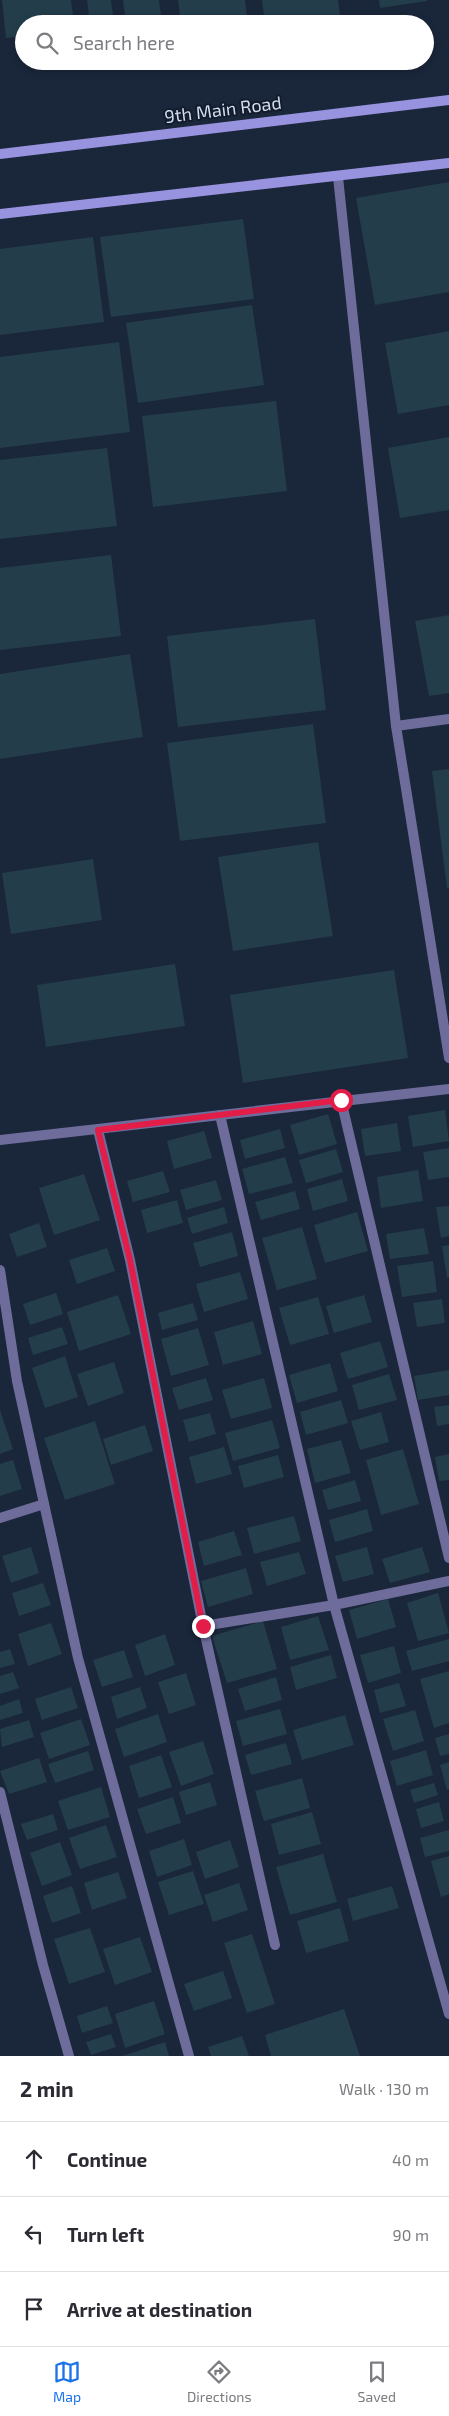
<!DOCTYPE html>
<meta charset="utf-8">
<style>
:root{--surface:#fff;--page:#f7f7f7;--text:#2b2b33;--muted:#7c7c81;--line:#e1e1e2;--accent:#1a73e8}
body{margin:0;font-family:"Exo 2",sans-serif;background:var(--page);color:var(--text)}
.stop{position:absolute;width:15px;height:15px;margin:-11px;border:4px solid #e11d48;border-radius:50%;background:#fff}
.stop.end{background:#e11d48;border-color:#fff;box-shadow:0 1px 5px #0008}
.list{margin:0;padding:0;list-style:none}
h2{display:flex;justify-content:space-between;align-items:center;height:65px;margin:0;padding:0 20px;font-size:21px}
h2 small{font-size:16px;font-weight:400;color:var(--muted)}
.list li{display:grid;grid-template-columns:32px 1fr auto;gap:15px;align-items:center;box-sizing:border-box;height:75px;padding:0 20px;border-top:1px solid var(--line)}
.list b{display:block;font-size:19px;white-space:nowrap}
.list em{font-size:16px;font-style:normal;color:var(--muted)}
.icon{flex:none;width:28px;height:28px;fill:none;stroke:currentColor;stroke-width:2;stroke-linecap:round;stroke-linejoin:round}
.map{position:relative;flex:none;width:449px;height:2056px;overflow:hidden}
.search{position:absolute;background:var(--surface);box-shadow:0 2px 8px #0003;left:15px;right:15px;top:15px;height:55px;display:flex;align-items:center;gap:12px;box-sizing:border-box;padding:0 18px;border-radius:28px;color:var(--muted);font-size:19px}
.sheet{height:290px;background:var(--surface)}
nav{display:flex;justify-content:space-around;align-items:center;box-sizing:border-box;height:70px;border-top:1px solid var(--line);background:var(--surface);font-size:14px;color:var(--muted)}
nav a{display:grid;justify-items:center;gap:2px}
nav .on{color:var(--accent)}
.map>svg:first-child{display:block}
</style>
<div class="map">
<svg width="449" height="2056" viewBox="0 0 449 2056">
<rect width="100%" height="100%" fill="#1a263a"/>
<g fill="#233d4b">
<polygon points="2,0 71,0 74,24 24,24 24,36 6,38"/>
<polygon points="87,0 111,0 114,24 90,24"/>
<polygon points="123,0 159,0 162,24 126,24"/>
<polygon points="178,0 245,0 248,24 181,24"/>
<polygon points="262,0 338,0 341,24 265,24"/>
<polygon points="379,0 427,0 427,1 380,8"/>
<polygon points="449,182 449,292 375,305 356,198"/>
<polygon points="243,219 254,299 111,317 100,237"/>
<polygon points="93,237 104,322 0,335 0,249"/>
<polygon points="252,305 264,385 138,403 126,323"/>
<polygon points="449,331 449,405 398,414 385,343"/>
<polygon points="119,342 130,432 0,448 0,357"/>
<polygon points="276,401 287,491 153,507 142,416"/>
<polygon points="449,437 449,510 400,518 388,448"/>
<polygon points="107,448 117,526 0,539 0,460"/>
<polygon points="111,555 121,636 0,650 0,568"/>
<polygon points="449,615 449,693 429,696 415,621"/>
<polygon points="315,619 326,710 178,727 167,636"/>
<polygon points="130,654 143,737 0,759 0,674"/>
<polygon points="313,724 326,823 180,841 167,743"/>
<polygon points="449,769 449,888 447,888 432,771"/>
<polygon points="318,842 333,936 233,951 218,857"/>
<polygon points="93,859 102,920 11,934 2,873"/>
<polygon points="175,964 185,1026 46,1047 37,985"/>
<polygon points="394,970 408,1058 243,1083 230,995"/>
<polygon points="445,1110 449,1141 413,1147 408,1116"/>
<polygon points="328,1114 337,1144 299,1155 290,1125"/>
<polygon points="397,1123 401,1151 365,1156 361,1129"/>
<polygon points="280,1129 285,1148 245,1159 240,1140"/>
<polygon points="204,1131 212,1158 174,1169 167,1141"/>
<polygon points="449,1148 449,1177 428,1180 423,1152"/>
<polygon points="336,1149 343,1172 306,1183 299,1160"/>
<polygon points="285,1157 293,1183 249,1194 242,1169"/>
<polygon points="418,1170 423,1201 381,1208 377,1177"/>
<polygon points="163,1171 170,1192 133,1202 127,1181"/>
<polygon points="84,1174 100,1220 54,1235 39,1188"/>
<polygon points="342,1179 348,1201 313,1211 307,1189"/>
<polygon points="216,1180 222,1200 186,1210 180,1190"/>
<polygon points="295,1191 300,1209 261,1220 255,1202"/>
<polygon points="177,1200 183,1223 147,1233 141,1210"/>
<polygon points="449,1206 449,1236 441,1238 436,1207"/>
<polygon points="224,1207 228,1223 192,1234 187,1218"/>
<polygon points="357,1212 368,1251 325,1263 314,1225"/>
<polygon points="39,1223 47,1247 17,1257 9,1234"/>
<polygon points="302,1227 317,1279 277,1290 262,1238"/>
<polygon points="424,1228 429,1254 390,1259 386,1234"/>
<polygon points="232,1232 238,1256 200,1267 193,1243"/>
<polygon points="449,1245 449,1277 447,1278 442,1246"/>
<polygon points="107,1248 115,1271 77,1284 69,1260"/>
<polygon points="433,1261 437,1292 402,1297 397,1266"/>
<polygon points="240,1272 248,1299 204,1312 196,1284"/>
<polygon points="56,1293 63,1314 30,1325 23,1304"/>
<polygon points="118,1295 131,1334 79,1351 67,1312"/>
<polygon points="364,1295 372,1322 334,1333 326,1306"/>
<polygon points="318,1297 329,1334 290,1345 279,1308"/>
<polygon points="442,1299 445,1323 417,1327 413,1303"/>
<polygon points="193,1303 198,1320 162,1330 158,1313"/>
<polygon points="253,1321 262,1354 223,1365 214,1332"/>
<polygon points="62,1327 68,1344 33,1355 28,1338"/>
<polygon points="198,1328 209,1365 171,1376 161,1339"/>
<polygon points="380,1341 388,1367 348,1379 340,1353"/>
<polygon points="65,1356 78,1397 45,1408 32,1368"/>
<polygon points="114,1362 124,1393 88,1406 77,1374"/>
<polygon points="330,1363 338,1391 297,1403 289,1375"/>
<polygon points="449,1370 449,1395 418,1400 414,1376"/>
<polygon points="389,1374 397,1400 359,1410 352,1385"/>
<polygon points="206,1378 213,1400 179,1410 172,1388"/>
<polygon points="264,1378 272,1408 231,1419 222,1390"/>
<polygon points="341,1400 348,1423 306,1435 300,1412"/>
<polygon points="449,1405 449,1424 437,1426 434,1407"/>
<polygon points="0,1410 13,1449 0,1454"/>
<polygon points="381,1412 389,1442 360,1450 351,1421"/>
<polygon points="210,1413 216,1434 189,1442 183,1420"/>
<polygon points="272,1420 280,1448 233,1461 225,1433"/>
<polygon points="95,1421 115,1484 65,1500 44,1438"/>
<polygon points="145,1425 153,1451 111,1465 103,1439"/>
<polygon points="341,1440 351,1473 315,1483 307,1449"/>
<polygon points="224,1447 232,1474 196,1484 189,1457"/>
<polygon points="403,1449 419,1504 381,1515 366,1460"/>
<polygon points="449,1454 449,1480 439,1481 435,1457"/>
<polygon points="278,1455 284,1477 244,1488 238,1466"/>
<polygon points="13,1460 22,1489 0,1496 0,1464"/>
<polygon points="355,1480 361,1501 328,1510 322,1490"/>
<polygon points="367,1509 373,1531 335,1542 329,1520"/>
<polygon points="294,1516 301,1541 254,1554 247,1528"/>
<polygon points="234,1531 242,1555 204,1566 198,1542"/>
<polygon points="31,1547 39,1573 11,1583 2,1556"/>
<polygon points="367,1547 374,1574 343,1582 335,1556"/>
<polygon points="422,1547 430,1572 390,1583 382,1559"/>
<polygon points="299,1552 306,1574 267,1586 260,1562"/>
<polygon points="246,1568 253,1594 208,1607 201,1581"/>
<polygon points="43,1583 51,1605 19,1616 12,1593"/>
<polygon points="438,1593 449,1633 418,1641 407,1603"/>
<polygon points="388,1599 396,1627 357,1639 349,1610"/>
<polygon points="318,1616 329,1650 290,1660 281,1627"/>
<polygon points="263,1621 277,1669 227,1683 212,1636"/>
<polygon points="51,1623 62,1654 28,1666 18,1634"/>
<polygon points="165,1634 175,1665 145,1676 135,1645"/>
<polygon points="449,1639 449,1661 412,1671 406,1651"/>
<polygon points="394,1646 401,1673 368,1683 360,1655"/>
<polygon points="10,1649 15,1664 0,1668 0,1652"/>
<polygon points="124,1650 133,1677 102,1687 93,1660"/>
<polygon points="331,1655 337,1678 296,1690 290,1667"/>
<polygon points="449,1671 449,1723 434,1728 420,1679"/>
<polygon points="13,1672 19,1688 0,1694 0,1676"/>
<polygon points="186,1673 196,1705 169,1714 158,1682"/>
<polygon points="276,1677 282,1700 245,1711 238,1689"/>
<polygon points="399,1683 406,1706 380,1713 374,1690"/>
<polygon points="71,1687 78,1708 42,1720 35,1699"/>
<polygon points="140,1687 147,1708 117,1719 111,1697"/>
<polygon points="19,1699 23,1713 0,1720 0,1706"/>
<polygon points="280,1709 287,1734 243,1746 236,1721"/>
<polygon points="415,1710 424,1741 393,1751 383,1719"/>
<polygon points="158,1714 167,1742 124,1757 115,1729"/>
<polygon points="345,1715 354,1745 302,1760 293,1730"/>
<polygon points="81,1719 90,1745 49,1759 40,1733"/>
<polygon points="29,1720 34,1737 2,1747 0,1729"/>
<polygon points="449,1734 449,1754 440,1756 435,1738"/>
<polygon points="203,1741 214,1774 181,1786 169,1752"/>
<polygon points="286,1743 292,1764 251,1775 245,1755"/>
<polygon points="426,1750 433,1775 397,1786 390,1761"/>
<polygon points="88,1751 94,1770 55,1783 48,1764"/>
<polygon points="161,1755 172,1787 139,1798 129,1766"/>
<polygon points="39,1758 47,1782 9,1794 0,1771"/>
<polygon points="449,1762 449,1789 447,1790 440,1765"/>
<polygon points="302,1778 310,1808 264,1821 255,1791"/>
<polygon points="210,1782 217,1805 186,1815 179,1792"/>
<polygon points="434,1783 438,1795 414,1803 410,1790"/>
<polygon points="101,1787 110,1817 68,1830 58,1801"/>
<polygon points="173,1797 181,1823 146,1834 137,1809"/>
<polygon points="439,1802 444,1821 421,1828 416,1809"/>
<polygon points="312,1812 321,1844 279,1855 271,1824"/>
<polygon points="53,1814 58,1830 27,1840 21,1824"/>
<polygon points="106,1825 117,1857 80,1869 69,1838"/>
<polygon points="449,1830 449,1851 425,1857 420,1838"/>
<polygon points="184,1839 192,1865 157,1877 149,1851"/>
<polygon points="230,1840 239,1867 205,1879 196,1852"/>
<polygon points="60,1842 72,1875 42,1886 30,1853"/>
<polygon points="323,1854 337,1902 290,1915 276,1867"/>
<polygon points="449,1856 449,1894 441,1897 431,1861"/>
<polygon points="193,1871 204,1904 169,1915 158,1882"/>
<polygon points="118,1872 127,1898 92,1910 84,1883"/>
<polygon points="239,1883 248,1910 213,1922 204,1895"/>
<polygon points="72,1886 81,1913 52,1923 43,1896"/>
<polygon points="392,1886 399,1908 353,1921 347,1899"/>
<polygon points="340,1908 349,1941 306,1953 297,1921"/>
<polygon points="90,1928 105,1972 69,1984 54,1939"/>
<polygon points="252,1934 275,2004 247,2013 224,1943"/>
<polygon points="140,1937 152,1972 115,1985 103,1949"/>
<polygon points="223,1971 232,1998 194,2011 184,1984"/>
<polygon points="154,2001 165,2034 125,2048 115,2014"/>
<polygon points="107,2006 113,2023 82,2033 77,2016"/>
<polygon points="344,2009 360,2056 271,2056 265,2035"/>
<polygon points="111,2034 116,2047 91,2055 86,2042"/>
<polygon points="242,2036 249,2056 211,2056 208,2047"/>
<polygon points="165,2042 169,2056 122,2056"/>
</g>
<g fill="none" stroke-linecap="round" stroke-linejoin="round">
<g stroke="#6e6c9b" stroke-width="10">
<polyline points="338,177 396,726"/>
<polyline points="449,719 396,726 449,1058"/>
<polyline points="341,1100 449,1558"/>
<polyline points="220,1115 334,1605 449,2014"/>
<polyline points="98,1130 130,1260 203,1626 275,1945"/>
<polyline points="0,1140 449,1089"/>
<polyline points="0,1270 17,1381 78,1658 189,2056"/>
<polyline points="0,1518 44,1504"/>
<polyline points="203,1626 334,1605 449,1581"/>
<polyline points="0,1792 43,1965 69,2056"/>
</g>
<g stroke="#9893de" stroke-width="10">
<polyline points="0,154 449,100"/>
<polyline points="0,214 449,163"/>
</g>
</g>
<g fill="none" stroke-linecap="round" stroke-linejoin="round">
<polyline stroke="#e11d48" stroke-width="6" points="203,1626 130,1260 98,1130 341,1100"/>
</g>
<g text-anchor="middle" stroke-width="4" stroke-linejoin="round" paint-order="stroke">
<g font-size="18" fill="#d5ddea" stroke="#111c2f">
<text transform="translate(223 110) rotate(-7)" y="6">9th Main Road</text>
</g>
</g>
</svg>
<div class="stop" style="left:341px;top:1100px"></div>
<div class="stop end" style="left:203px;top:1626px"></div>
<div class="search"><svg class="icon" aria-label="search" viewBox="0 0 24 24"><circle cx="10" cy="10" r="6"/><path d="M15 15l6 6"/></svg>Search here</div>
</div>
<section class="sheet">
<h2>2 min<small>Walk · 130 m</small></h2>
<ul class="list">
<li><svg class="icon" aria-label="ahead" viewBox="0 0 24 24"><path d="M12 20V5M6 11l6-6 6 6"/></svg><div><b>Continue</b></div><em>40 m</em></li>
<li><svg class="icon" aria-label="left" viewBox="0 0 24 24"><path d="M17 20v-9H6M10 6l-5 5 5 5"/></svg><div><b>Turn left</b></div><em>90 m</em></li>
<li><svg class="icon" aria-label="arrive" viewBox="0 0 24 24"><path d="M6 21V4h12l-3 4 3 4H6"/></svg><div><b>Arrive at destination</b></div></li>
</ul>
</section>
<nav>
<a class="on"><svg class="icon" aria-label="map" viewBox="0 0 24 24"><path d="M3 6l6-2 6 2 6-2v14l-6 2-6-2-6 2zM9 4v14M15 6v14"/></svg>Map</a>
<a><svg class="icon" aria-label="directions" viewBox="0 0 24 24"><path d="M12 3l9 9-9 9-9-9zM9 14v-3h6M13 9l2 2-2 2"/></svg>Directions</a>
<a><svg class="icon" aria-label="saved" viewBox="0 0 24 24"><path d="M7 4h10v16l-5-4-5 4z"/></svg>Saved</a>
</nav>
